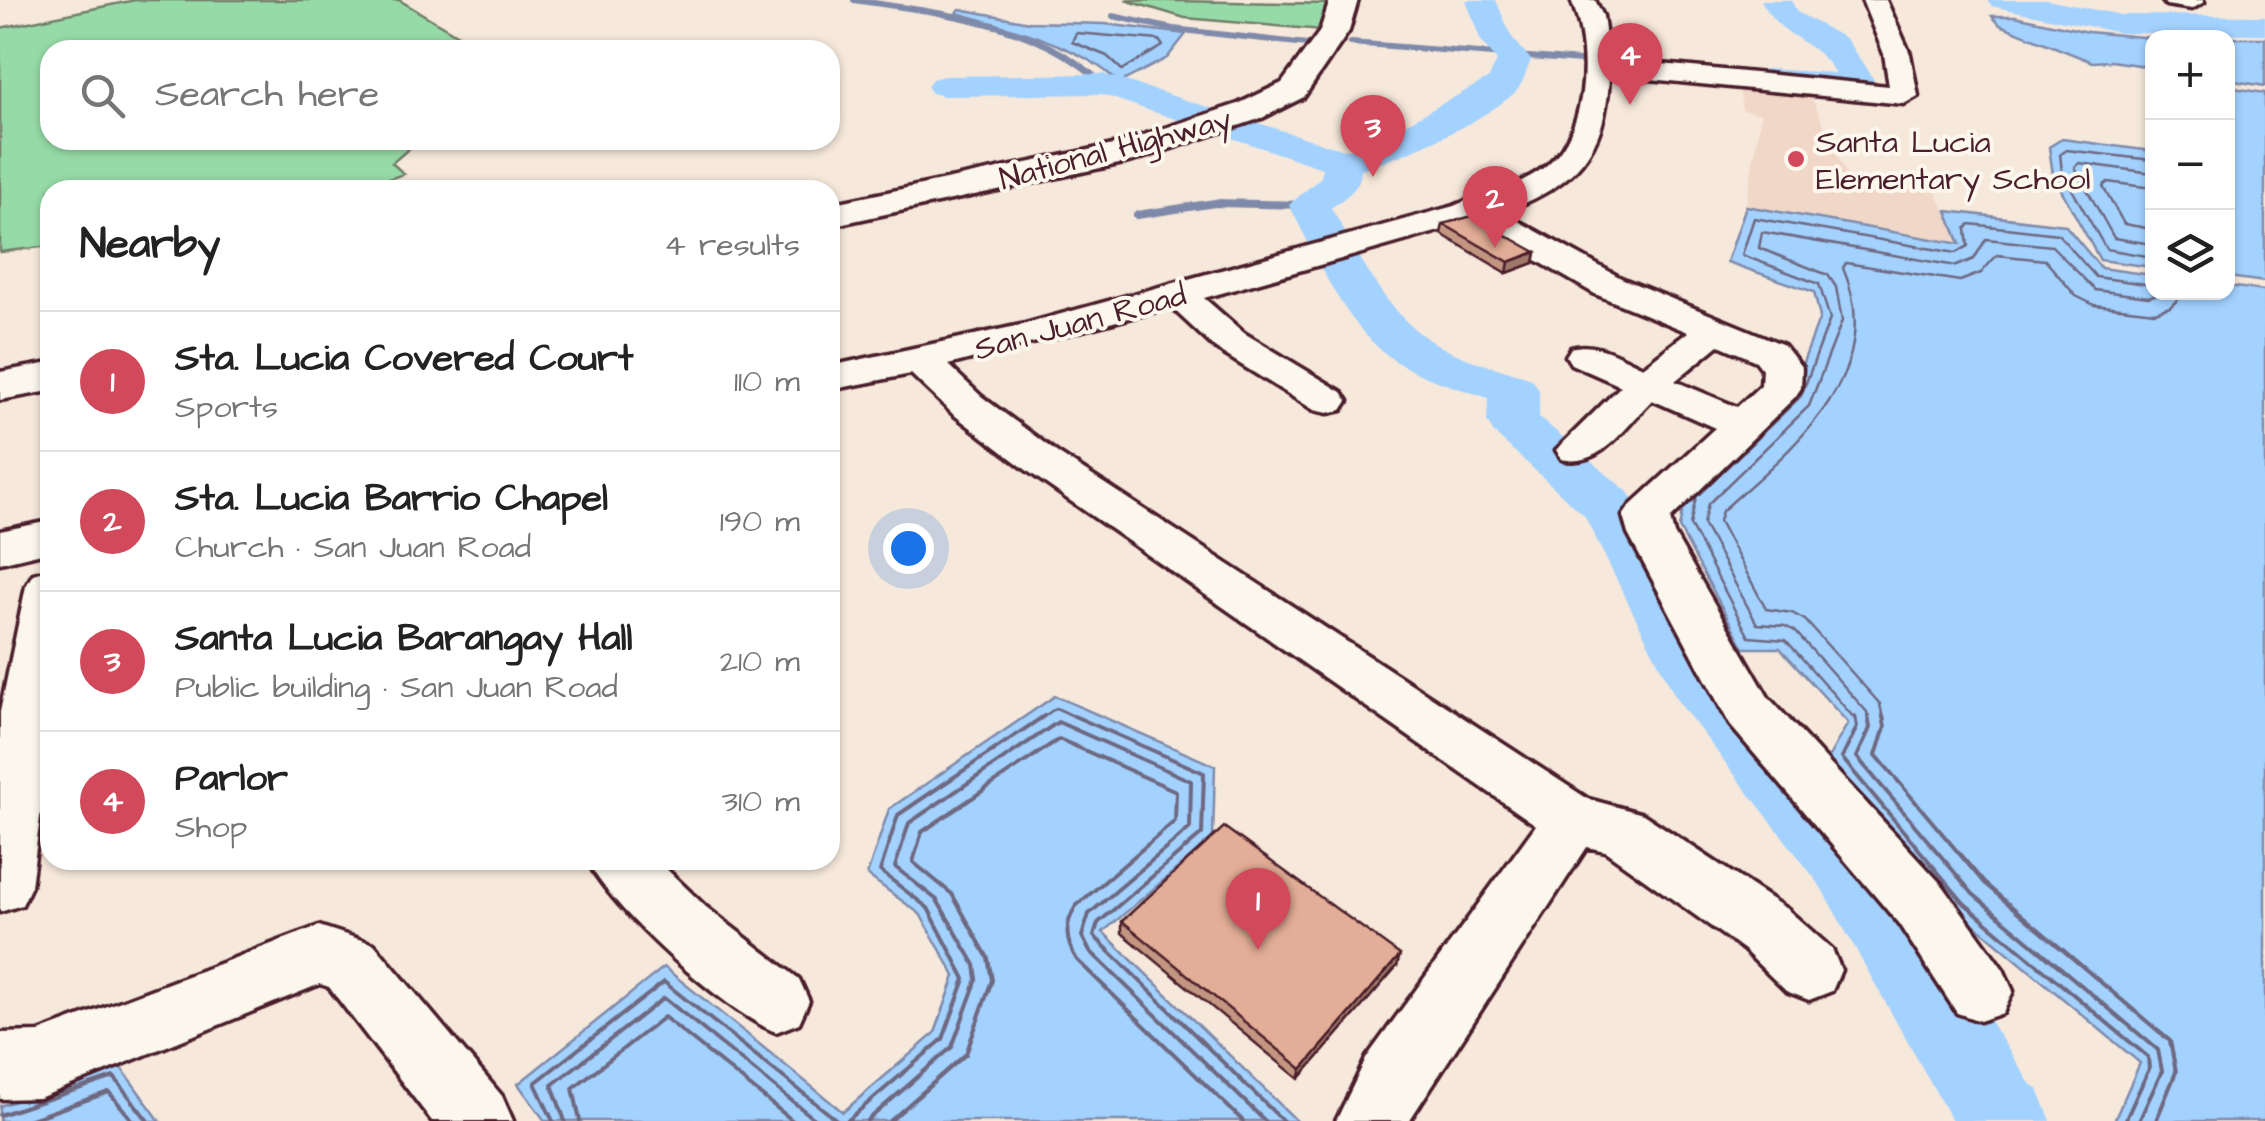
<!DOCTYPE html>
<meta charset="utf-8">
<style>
:root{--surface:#fff;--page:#f6f6f6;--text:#222;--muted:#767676;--line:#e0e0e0;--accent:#d1495b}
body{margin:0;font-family:"Architects Daughter",sans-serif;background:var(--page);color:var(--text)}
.controls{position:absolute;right:30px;top:30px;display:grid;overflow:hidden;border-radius:20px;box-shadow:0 2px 8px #0004}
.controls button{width:90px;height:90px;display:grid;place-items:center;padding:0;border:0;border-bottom:2px solid var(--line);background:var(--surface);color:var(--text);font:50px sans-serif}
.you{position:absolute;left:908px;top:548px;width:35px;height:35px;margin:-25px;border:8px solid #fff;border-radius:50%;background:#1a73e8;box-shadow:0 0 0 15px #1a73e833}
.badge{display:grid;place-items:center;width:65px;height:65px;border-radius:50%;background:var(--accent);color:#fff;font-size:32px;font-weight:700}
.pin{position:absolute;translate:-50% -82px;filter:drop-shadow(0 2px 5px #0008)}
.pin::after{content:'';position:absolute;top:52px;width:35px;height:30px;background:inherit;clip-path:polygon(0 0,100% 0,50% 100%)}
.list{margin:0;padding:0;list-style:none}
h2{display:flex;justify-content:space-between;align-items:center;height:130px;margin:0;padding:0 40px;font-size:42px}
h2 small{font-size:32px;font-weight:400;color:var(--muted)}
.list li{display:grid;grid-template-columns:65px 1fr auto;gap:30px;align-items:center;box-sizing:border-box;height:140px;padding:0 40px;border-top:2px solid var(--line)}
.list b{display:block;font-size:38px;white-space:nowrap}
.list p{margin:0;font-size:32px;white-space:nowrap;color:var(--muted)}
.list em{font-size:32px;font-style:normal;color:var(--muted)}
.icon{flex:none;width:55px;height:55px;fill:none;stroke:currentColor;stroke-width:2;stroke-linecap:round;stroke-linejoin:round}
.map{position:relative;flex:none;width:2265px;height:1121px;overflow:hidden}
.search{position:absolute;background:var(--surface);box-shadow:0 2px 8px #0004;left:40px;top:40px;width:800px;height:110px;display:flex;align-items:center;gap:25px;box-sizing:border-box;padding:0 35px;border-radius:30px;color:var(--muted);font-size:38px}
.panel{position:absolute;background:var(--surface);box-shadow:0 2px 8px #0004;left:40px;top:180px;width:800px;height:690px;border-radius:30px}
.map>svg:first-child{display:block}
</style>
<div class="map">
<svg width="2265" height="1121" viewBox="0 0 2265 1121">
<rect width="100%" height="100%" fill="#f6e8db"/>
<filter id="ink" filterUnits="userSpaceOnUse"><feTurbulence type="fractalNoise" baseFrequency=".01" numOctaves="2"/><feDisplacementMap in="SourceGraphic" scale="20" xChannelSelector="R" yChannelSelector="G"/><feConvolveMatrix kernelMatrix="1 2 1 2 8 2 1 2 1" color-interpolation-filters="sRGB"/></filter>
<g filter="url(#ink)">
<polygon fill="#f0d7c7" points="1739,82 1808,90 1850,183 1936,192 1961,244 1746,206 1761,114 1742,110"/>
<g fill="#96dba7" stroke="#707d69" stroke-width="2.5">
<polygon points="135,0 399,0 483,50 50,50 50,140 419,140 392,163 404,174 354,190 50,190 50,246 0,252 0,28"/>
<polygon points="1125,0 1333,4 1322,30 1185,18"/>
</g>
<g fill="#a3d2ff" stroke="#7f8aaa" stroke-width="2.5">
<path d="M 960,9 L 1029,22 L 1105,24 L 1186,34 L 1167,58 L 1119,83 C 1084,46 1005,26 956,13 Z"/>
<polygon points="1992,16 2015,16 2088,32 2152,38 2152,67 2111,61 2092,62 2000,25"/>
<polygon points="2228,38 2265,38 2265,86 2228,80"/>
<polygon points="2228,87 2265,93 2265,282 2228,277"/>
<polygon points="2062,139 2152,151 2152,267 2100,260 2053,175 2049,147"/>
<polygon points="1746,206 1960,244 1947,211 2065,225 2101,268 2152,275 2152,292 2228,292 2228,286 2265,291 2265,1121 2114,1121 2140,1063 1957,910 1828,758 1848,723 1780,648 1744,648 1679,528 1686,493 1792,392 1820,317 1814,292 1727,262"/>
<polygon points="1055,696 1215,766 1213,838 1103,932 1297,1121 545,1121 518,1084 664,967 843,1112 935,1033 955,976 920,914 867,875 889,809"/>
<polygon points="119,1065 160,1121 0,1121 0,1106"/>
</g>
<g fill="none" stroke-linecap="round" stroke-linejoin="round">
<g stroke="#6e6780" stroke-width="2.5">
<polygon points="1076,33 1159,40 1163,46 1122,70 1107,56 1072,42"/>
<polyline points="2152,160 2066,150 2060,154 2062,172 2106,249 2152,257"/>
<polyline points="2152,173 2079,163 2075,168 2114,238 2152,244"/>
<polyline points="2152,188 2108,182 2103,186 2124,224 2152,229"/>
<polyline points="1040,719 1056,708 1080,719"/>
<polyline points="1855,719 1786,640 1749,637 1690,525 1696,497 1801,396 1830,319 1819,284 1742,255 1754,218 1956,253 1968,246 1966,229 1970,224 2058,234 2096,277 2152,285"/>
<polyline points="1868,719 1867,712 1795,631 1785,626 1757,624 1703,524 1708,504 1809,406 1842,321 1836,287 1828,275 1759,248 1762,232 1956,266 1974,259 1986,239 2052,246 2095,290 2148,297 2165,292"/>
<path d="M 1883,719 L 1880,704 L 1805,620 L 1792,613 L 1766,609 L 1719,521 L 1722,511 C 1792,448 1889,375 1843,268 L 1846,263 L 1960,281 L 1981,273 L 1997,255 L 2045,260 L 2076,296 L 2094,305 L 2155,312 L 2170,307 L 2186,292"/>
</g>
<g stroke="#6e6780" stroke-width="4">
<polyline points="1074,716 1204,773 1202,834 1098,923 1094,936 1283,1121"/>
<polyline points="1855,716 1857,727 1842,758 1964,903 2148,1057 2149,1069 2125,1121"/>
<polyline points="1868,716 1870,728 1857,757 1973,894 2158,1050 2162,1071 2139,1121"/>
<polyline points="1883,716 1885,727 1876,755 1984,883 2170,1041 2176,1072 2156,1121"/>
<polyline points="0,1115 114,1077 148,1121"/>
<polyline points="25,1121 109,1092 133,1121"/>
<polyline points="553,1121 535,1083 664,982 838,1121"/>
<polyline points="565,1121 552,1085 664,998 817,1121"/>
<polyline points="580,1121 573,1088 664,1017 793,1121"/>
<polyline points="847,1121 943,1039 965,979 928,908 880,871 898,815 1044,716"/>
<polyline points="867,1121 952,1047 977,979 975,965 937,900 895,867 909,823 1058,722 1191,781 1190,828 1089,914 1082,936 1089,950 1265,1121"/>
<path d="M 890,1121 L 966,1054 L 992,980 L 988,958 L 952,894 L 913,862 L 922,832 L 1059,739 L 1176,791 L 1175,821 L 1076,906 C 1064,925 1065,941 1077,960 L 1243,1121"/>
</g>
<g stroke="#7f8aaa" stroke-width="6">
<path d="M 854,0 C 938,13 1038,21 1103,84"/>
<polyline points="1113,16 1173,29 1307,44"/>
<polyline points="1351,43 1594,62"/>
</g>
<polyline stroke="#7f8aaa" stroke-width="8" points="1137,215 1215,203 1309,205"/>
<g fill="#a3d2ff" fill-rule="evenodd">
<path d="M 1466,0 L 1496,0 L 1511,36 L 1531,60 C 1527,69 1524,81 1518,89 C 1494,117 1397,160 1361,169 C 1361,189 1346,196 1331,208 C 1361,257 1384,314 1436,344 C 1465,361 1500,368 1532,379 L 1539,390 L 1539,417 L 1628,492 L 1725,666 L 1873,838 L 2029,1082 L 2038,1089 L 2051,1121 L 1952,1121 L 1819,884 L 1677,700 L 1584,515 L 1494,433 L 1487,422 L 1488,398 C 1459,388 1427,380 1400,364 C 1344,329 1319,261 1289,205 L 1321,177 L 1322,168 L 1100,94 L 944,96 L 932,93 L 927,86 L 932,79 L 944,76 L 1103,74 L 1344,150 L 1369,144 L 1489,78 L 1497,61 L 1480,39 Z"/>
<path d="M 1761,0 L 1791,0 L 1797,12 L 1846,39 L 1874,80 L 1869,87 L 1838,93 L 1754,86 L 1749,79 L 1754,72 L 1766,69 L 1835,73 C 1812,36 1780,40 1761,0 Z"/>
<polygon points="1987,0 2047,0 2121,15 2265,16 2265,34 2121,33 1991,6"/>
</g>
<g stroke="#4a1f2b" stroke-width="7">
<g id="minor">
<path d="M 1571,0 L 1595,0 L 1603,16 L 1609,59 L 1889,86 L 1884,54 L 1862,0 L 1886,0 L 1910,54 L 1918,96 L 1904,104 L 1609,75 C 1607,153 1573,187 1502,212 L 1621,278 L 1784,345 L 1802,368 L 1801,388 L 1795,397 L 1670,519 L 1674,534 L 1768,697 L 1943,886 L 2003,969 L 2013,991 L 2003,1013 L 1980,1021 L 1957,1013 L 1899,924 L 1730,725 L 1628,534 L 1623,516 L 1630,506 L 1715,428 L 1652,400 C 1627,425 1600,469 1562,459 L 1556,450 L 1621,386 L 1571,364 L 1566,356 L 1571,348 C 1597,341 1620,357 1643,367 L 1688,332 L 1595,294 L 1471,222 L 1204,298 L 1244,333 L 1342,392 L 1348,401 L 1342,410 L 1328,413 L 1314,410 L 1216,349 L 1171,307 L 948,365 L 981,396 L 1059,454 L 1588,799 L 1643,814 L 1788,910 L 1832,949 L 1841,970 L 1832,991 L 1809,1000 L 1786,991 L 1744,950 L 1605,851 L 1587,847 L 1409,1121 L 1336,1121 L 1367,1057 L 1536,825 L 1029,472 L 953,414 L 911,374 L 830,390 L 830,366 L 1021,325 L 1454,206 C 1481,194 1513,189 1539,171 C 1589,138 1593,50 1571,0 ZM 1719,345 L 1756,361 L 1762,369 L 1761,385 L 1737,407 L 1675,381 Z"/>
<polygon points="2162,0 2203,0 2204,2 2192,9 2166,5"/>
<polygon points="50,521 50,551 0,563 0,531"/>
<polygon points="50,569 50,741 31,886 22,905 0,912 0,712 26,586 33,574"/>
<path d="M 587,860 L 657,860 L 706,907 L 799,979 L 809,1001 L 799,1023 L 776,1032 C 725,1012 611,909 587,860 Z"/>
<polygon points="319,926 374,944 502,1096 513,1121 432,1121 329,987 320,984 39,1098 0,1099 0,1033 39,1032"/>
</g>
</g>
<g stroke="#4a1f2b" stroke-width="7">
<g id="major">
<polygon points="1330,0 1358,0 1349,31 1304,97 1262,118 1133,161 830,226 830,204 1113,145 1238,104 1282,83 1320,31"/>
<polygon points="50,363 50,391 0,400 0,372"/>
</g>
</g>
<use href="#minor" fill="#fbf7ec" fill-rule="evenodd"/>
<use href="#major" fill="#fbf7ec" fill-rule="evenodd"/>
</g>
<g fill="#c39682" stroke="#4a1f2b" stroke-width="2.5">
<polygon points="1443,224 1536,252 1534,263 1507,273 1441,234"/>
<polygon points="1122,921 1397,966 1299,1079 1122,933"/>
</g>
<g fill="#9f7a6a" stroke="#4a1f2b" stroke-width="2.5">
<polygon points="1536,252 1534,263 1507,273 1509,262"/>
<polygon points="1400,955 1397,966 1299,1079 1302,1069"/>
</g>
<g fill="#e3ae97" stroke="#4a1f2b" stroke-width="2.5">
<polygon points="1472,216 1536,252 1509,262 1443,224"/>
<polygon points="1224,827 1400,955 1302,1069 1122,921"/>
</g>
</g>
<circle fill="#d1495b" stroke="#fbf7ec" stroke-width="4" cx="1796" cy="159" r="10"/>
<g text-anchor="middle" stroke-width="8" stroke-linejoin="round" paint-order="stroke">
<g font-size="32" fill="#4a1f2b" stroke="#fbf7ec" text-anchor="start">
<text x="1816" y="152">Santa Lucia<tspan x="1816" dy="37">Elementary School</tspan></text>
</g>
<g font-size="32" fill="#4a1f2b" stroke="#fbf7ec">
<text transform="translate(1115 148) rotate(-15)" y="11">National Highway</text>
<text transform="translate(1080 321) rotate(-15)" y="11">San Juan Road</text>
</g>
</g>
</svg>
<div class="controls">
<button>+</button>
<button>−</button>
<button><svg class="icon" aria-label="layers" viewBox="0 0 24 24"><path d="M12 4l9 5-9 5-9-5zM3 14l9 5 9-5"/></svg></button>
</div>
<div class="you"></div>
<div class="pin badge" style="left:1258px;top:950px">1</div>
<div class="pin badge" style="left:1495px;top:248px">2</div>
<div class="pin badge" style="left:1373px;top:177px">3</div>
<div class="pin badge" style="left:1630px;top:105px">4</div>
<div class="search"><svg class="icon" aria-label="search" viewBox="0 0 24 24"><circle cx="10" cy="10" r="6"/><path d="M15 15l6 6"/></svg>Search here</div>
<section class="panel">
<h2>Nearby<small>4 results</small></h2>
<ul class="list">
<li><span class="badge">1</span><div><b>Sta. Lucia Covered Court</b><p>Sports</p></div><em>110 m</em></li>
<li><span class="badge">2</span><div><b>Sta. Lucia Barrio Chapel</b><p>Church · San Juan Road</p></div><em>190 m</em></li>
<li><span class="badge">3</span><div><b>Santa Lucia Barangay Hall</b><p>Public building · San Juan Road</p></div><em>210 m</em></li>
<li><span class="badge">4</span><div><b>Parlor</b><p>Shop</p></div><em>310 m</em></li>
</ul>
</section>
</div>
